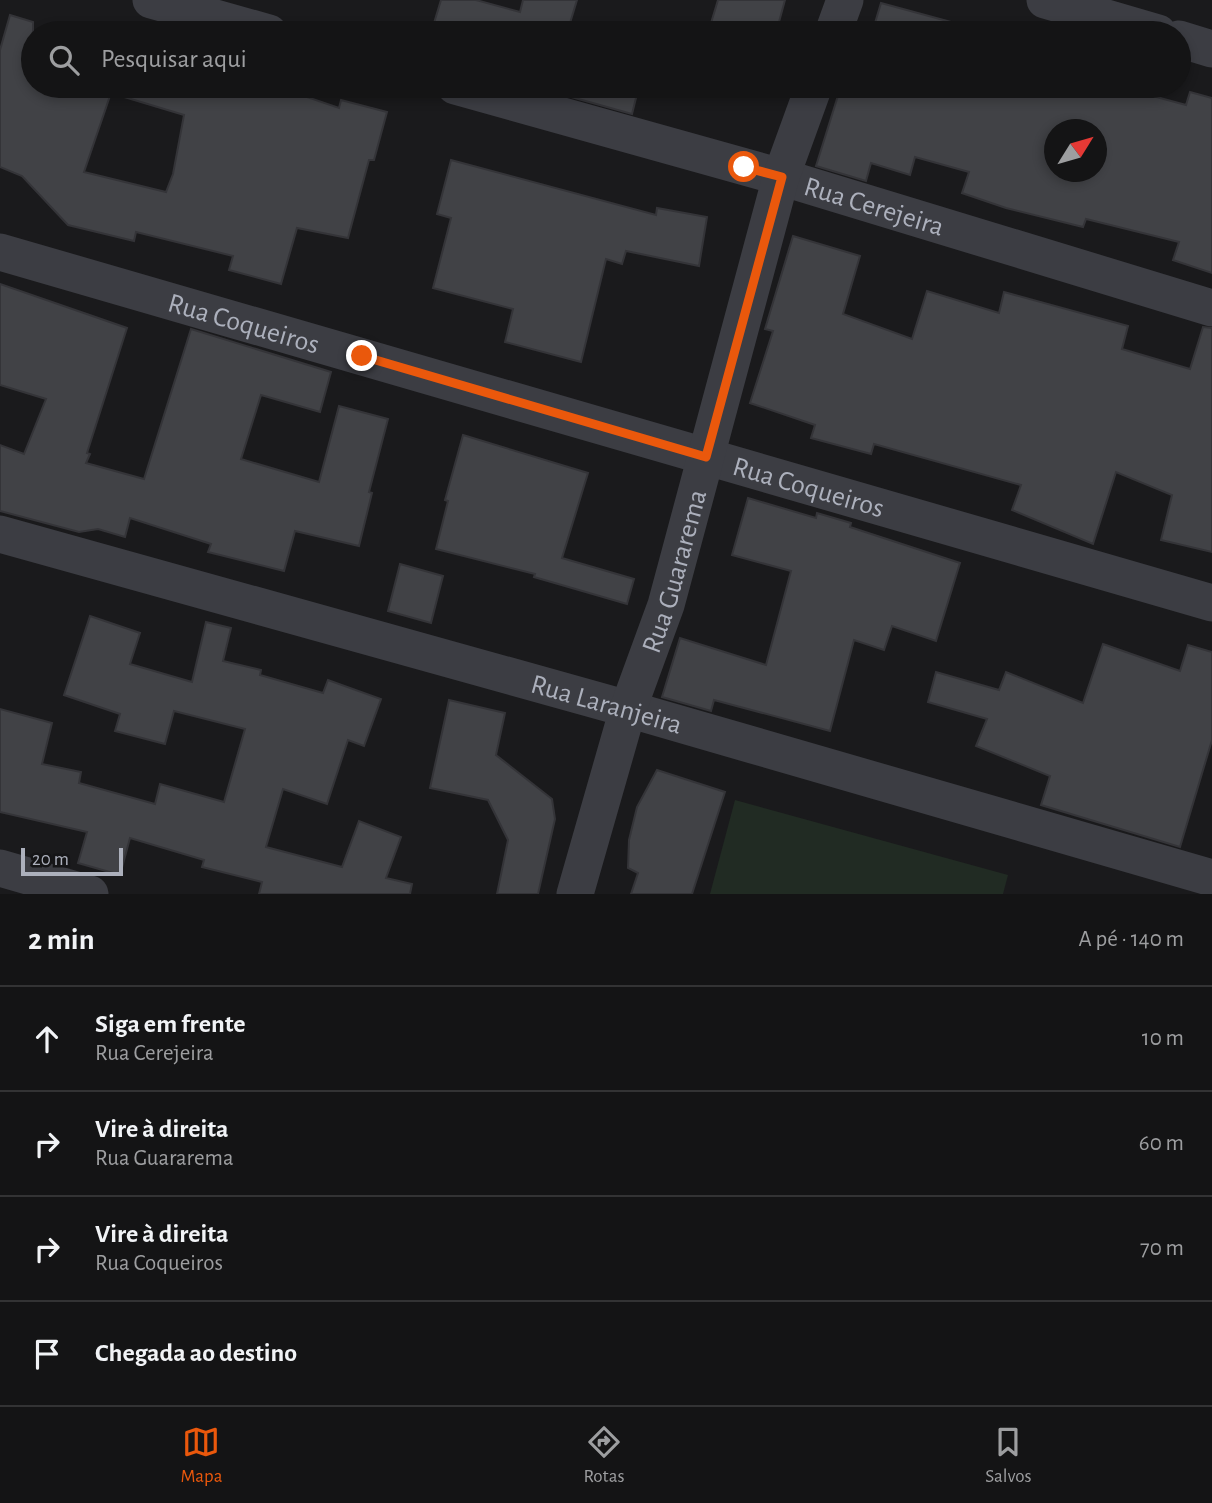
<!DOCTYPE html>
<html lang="pt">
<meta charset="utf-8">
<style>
:root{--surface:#141415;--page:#1d1d1e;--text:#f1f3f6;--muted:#9d9ea0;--line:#333334;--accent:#ea580c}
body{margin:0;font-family:"Alegreya Sans",sans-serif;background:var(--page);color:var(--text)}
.compass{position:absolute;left:1044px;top:119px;width:63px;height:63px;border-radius:50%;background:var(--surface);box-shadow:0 4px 10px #0003;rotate:53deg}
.scale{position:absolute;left:21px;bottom:18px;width:102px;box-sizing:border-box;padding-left:7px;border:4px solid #acb0bc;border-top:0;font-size:19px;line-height:24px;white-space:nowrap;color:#acb0bc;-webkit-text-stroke:5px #151517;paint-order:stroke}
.stop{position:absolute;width:21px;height:21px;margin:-16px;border:5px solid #ea580c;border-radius:50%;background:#fff}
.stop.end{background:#ea580c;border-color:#fff;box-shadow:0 2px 7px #0008}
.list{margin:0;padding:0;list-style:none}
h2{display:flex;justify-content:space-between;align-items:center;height:91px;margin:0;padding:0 28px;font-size:30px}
h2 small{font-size:23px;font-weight:400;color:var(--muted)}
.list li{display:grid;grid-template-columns:46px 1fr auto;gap:21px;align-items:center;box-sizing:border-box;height:105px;padding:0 28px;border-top:2px solid var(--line)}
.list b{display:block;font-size:26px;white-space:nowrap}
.list p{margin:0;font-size:23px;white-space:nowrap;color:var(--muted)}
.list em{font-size:23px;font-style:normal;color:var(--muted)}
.icon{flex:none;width:38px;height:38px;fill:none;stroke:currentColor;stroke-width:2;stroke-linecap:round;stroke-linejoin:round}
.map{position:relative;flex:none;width:1212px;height:894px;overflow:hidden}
.search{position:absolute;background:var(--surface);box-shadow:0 4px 10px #0003;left:21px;right:21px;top:21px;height:77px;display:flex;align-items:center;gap:18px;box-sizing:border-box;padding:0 24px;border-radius:38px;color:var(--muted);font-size:26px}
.sheet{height:511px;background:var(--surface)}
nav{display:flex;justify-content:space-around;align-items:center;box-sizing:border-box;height:98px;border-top:2px solid var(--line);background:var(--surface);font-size:19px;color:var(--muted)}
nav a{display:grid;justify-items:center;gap:4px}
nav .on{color:var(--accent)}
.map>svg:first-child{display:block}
</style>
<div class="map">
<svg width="1212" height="894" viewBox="0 0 1212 894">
<rect width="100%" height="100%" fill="#1a1a1c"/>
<polygon fill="#212b23" points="735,800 1008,875 1003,894 710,894"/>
<g fill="#414246" stroke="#343438" stroke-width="2" fill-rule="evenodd">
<polygon points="441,0 476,0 520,12 523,0 577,0 567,33 431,33"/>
<polygon points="718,0 785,0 776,33 708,33"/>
<polygon points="881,3 962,25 960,33 872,33"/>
<path d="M 10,15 L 33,22 L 33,86 L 275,86 L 339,108 L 341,100 L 387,112 L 374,160 L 369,160 L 348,238 L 297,228 L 281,284 L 229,270 L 233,256 L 136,232 L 134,241 L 68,225 L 22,176 L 0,167 L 0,50 ZM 111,93 L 184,115 L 173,174 L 166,192 L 84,172 Z"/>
<polygon points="532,86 639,86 632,114"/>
<path d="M 841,86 L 1116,86 L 1186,105 L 1190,92 L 1212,98 L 1212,273 L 1173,260 L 1179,242 L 1086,219 L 1083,227 L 1006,208 L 962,193 L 969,172 L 915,157 L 910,175 L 871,163 L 866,181 L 816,166 ZM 1054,130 L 1096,130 L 1096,172 L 1054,172 Z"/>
<polygon points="451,160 656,215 657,208 707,217 699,266 626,251 622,264 606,259 581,362 505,342 513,309 433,288 451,218 437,214"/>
<polygon points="793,236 860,256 843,314 912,339 927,291 999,313 1004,292 1128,326 1122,349 1190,369 1203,327 1212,328 1212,552 1161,540 1172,495 1116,472 1093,544 1012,510 1021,485 874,444 871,454 811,438 815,425 750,403 773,331 765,329"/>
<polygon points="0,284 127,328 87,453 90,454 86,463 144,479 191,329 331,372 320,412 261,395 241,459 319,482 339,406 388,419 369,492 372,493 359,546 295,531 284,571 208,552 211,544 130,518 125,537 98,529 79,532 0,511 0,445 24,454 46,399 0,385"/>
<polygon points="463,435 588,473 562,558 634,579 627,604 534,577 535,574 436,549 448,501 445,500"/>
<polygon points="748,498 816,518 817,513 851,523 850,527 960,563 936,641 892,626 884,650 854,640 830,731 714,700 711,711 662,697 680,638 766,665 791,571 732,555"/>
<polygon points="400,564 443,576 431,623 388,611"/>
<polygon points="90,616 140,633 130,664 192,682 206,622 231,628 223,661 261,670 260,675 323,693 328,680 381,699 364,746 348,740 327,804 283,789 266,847 342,867 359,821 401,837 386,878 412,884 410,894 259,894 262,882 202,867 204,860 130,838 120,875 78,863 87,832 0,812 0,709 52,723 42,764 81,772 79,783 155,804 160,784 224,802 245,729 174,711 165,744 115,731 120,714 64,695"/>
<polygon points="1103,644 1180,671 1188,645 1212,652 1212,740 1180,847 1041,805 1050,776 976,746 987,719 928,702 936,672 999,690 1006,672 1083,703"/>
<polygon points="449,700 505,713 496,755 552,799 555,819 538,894 497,894 508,840 488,800 430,788"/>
<polygon points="657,770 725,792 692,894 631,894 638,873 628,868 629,840 637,807"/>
</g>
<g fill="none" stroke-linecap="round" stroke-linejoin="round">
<g stroke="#3c3d43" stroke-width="37">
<polyline points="151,0 269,33"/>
<polyline points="1045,0 1158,33"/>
<polyline points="833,33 845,0"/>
<polyline points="1179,39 1212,49"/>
<path id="s1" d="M 455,86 L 781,177 L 1212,308"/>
<path id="s2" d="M 0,252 L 1212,603"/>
<path id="s3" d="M 0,534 L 628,709 L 1212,878"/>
<polyline points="0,868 90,894"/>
<path id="s4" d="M 575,894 L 628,709 L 666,605 L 781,177 L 814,86"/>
</g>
</g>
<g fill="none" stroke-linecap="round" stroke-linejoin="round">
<polyline stroke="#ea580c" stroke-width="9" points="362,356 706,457 782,177 744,167"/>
</g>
<g text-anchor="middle" stroke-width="5" stroke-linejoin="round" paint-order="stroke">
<g font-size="28" fill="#acb0bc" stroke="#151517">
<text dy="10" stroke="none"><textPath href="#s1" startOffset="436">Rua Cerejeira</textPath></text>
<text dy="10" stroke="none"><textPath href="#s2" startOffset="254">Rua Coqueiros</textPath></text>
<text dy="10" stroke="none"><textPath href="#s2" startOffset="842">Rua Coqueiros</textPath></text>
<text dy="10" stroke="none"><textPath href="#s4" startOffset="338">Rua Guararema</textPath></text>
<text dy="10" stroke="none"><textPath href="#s3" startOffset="630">Rua Laranjeira</textPath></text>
</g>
</g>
</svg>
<svg class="compass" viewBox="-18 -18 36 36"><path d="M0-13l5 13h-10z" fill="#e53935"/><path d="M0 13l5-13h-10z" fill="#9d9ea0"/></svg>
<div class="scale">20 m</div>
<div class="stop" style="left:744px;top:167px"></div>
<div class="stop end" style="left:362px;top:356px"></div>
<div class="search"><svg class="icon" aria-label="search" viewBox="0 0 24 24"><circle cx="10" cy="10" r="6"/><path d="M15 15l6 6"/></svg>Pesquisar aqui</div>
</div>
<section class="sheet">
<h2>2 min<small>A pé · 140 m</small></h2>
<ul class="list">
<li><svg class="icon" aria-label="ahead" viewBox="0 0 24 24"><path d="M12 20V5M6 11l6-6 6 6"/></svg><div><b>Siga em frente</b><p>Rua Cerejeira</p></div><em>10 m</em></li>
<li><svg class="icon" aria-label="right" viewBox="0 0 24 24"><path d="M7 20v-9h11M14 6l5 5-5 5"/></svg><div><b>Vire à direita</b><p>Rua Guararema</p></div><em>60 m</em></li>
<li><svg class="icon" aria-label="right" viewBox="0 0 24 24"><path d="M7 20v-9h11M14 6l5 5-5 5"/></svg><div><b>Vire à direita</b><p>Rua Coqueiros</p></div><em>70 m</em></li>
<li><svg class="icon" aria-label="arrive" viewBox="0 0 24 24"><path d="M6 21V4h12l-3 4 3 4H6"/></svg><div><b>Chegada ao destino</b></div></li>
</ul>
</section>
<nav>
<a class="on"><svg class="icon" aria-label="map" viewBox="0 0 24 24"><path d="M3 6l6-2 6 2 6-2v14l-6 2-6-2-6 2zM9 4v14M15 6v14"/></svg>Mapa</a>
<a><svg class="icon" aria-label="directions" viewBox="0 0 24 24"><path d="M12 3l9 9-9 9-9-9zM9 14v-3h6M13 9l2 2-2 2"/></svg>Rotas</a>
<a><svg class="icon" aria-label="saved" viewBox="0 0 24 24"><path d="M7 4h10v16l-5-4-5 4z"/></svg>Salvos</a>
</nav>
